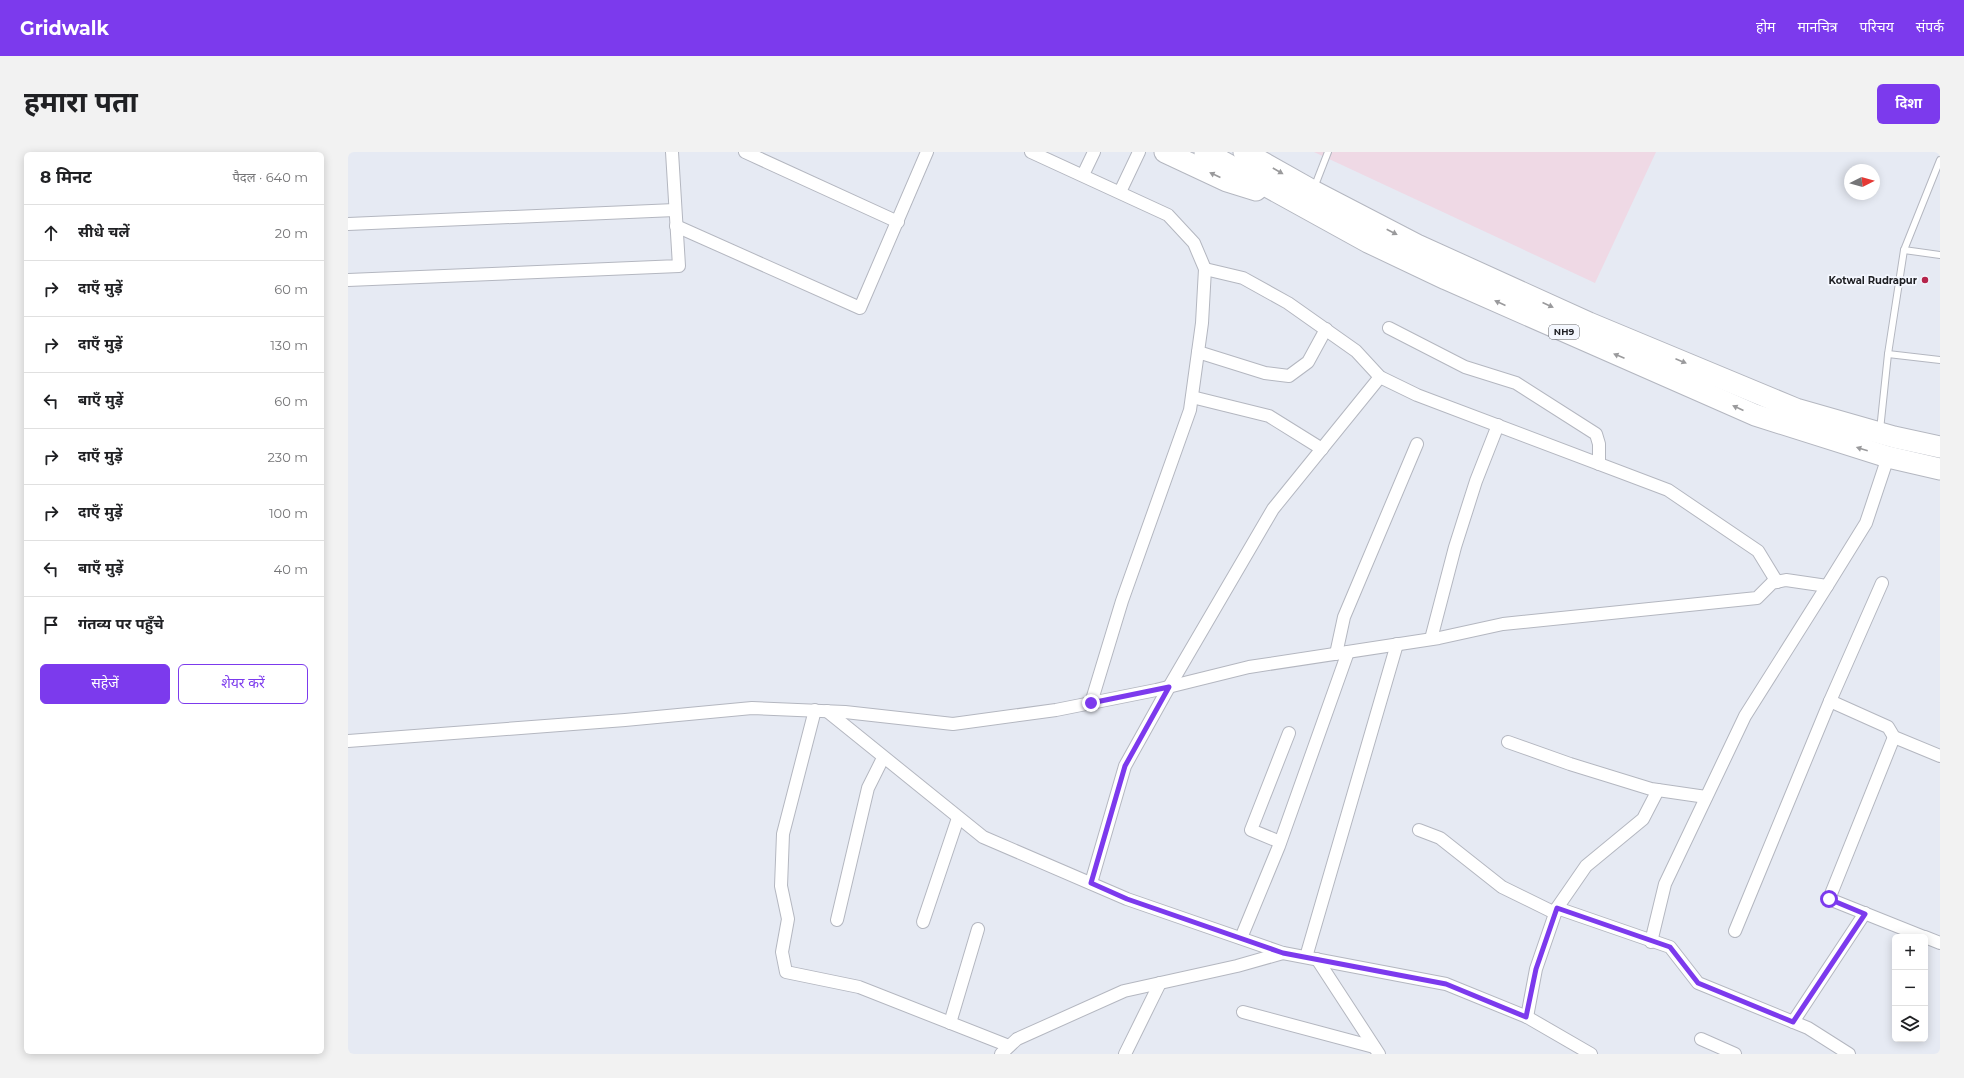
<!DOCTYPE html>
<html lang="hi">
<meta charset="utf-8">
<style>
:root{--surface:#fff;--page:#f2f2f2;--text:#202124;--muted:#757577;--line:#e0e0e0;--accent:#7c3aed}
body{margin:0;font-family:Montserrat,"Noto Sans Devanagari",sans-serif;background:var(--page);color:var(--text)}
.controls{position:absolute;right:12px;bottom:12px;display:grid;overflow:hidden;border-radius:6px;box-shadow:0 2px 10px #0003}
.controls button{width:36px;height:36px;display:grid;place-items:center;padding:0;border:0;border-bottom:1px solid var(--line);background:var(--surface);color:var(--text);font:20px sans-serif}
.compass{position:absolute;left:1496px;top:12px;width:36px;height:36px;border-radius:50%;background:var(--surface);box-shadow:0 2px 10px #0003;rotate:84deg}
.stop{position:absolute;width:12px;height:12px;margin:-9px;border:3px solid #7c3aed;border-radius:50%;background:#fff}
.stop.end{background:#7c3aed;border-color:#fff;box-shadow:0 1px 4px #0008}
.list{margin:0;padding:0;list-style:none}
h2{display:flex;justify-content:space-between;align-items:center;height:52px;margin:0;padding:0 16px;font-size:17px}
h2 small{font-size:13px;font-weight:400;color:var(--muted)}
.list li{display:grid;grid-template-columns:26px 1fr auto;gap:12px;align-items:center;box-sizing:border-box;height:56px;padding:0 16px;border-top:1px solid var(--line)}
.list b{display:block;font-size:15px;white-space:nowrap}
.list em{font-size:13px;font-style:normal;color:var(--muted)}
.actions{display:flex;gap:8px;padding:12px 16px}
.actions a{flex:1;padding:9px 0;border:1px solid var(--accent);border-radius:6px;text-align:center;font-size:14px;color:var(--accent)}
.actions .main{background:var(--accent);color:#fff}
.icon{flex:none;width:22px;height:22px;fill:none;stroke:currentColor;stroke-width:2;stroke-linecap:round;stroke-linejoin:round}
.map{position:relative;flex:none;width:1592px;height:902px;overflow:hidden;border-radius:6px}
header{display:flex;align-items:center;gap:24px;box-sizing:border-box;height:56px;padding:0 20px;background:var(--accent);color:#fff}
header strong{font-size:19px}
nav{display:flex;gap:22px;margin-inline-start:auto;font-size:14px}
.intro{display:flex;align-items:center;justify-content:space-between;box-sizing:border-box;height:96px;padding:0 24px}
h1{margin:0;font-size:28px}
.button{padding:10px 18px;border-radius:6px;background:var(--accent);color:#fff;font-size:14px;font-weight:700}
main{display:flex;gap:24px;padding:0 24px}
aside{flex:1;background:var(--surface);border-radius:6px;box-shadow:0 2px 10px #0003}
.map>svg:first-child{display:block}
</style>
<header>
<strong>Gridwalk</strong>
<nav><a>होम</a><a>मानचित्र</a><a>परिचय</a><a>संपर्क</a></nav>
</header>
<div class="intro"><h1>हमारा पता</h1><a class="button">दिशा</a></div>
<main>
<aside>
<h2>8 मिनट<small>पैदल · 640 m</small></h2>
<ul class="list">
<li><svg class="icon" aria-label="ahead" viewBox="0 0 24 24"><path d="M12 20V5M6 11l6-6 6 6"/></svg><div><b>सीधे चलें</b></div><em>20 m</em></li>
<li><svg class="icon" aria-label="right" viewBox="0 0 24 24"><path d="M7 20v-9h11M14 6l5 5-5 5"/></svg><div><b>दाएँ मुड़ें</b></div><em>60 m</em></li>
<li><svg class="icon" aria-label="right" viewBox="0 0 24 24"><path d="M7 20v-9h11M14 6l5 5-5 5"/></svg><div><b>दाएँ मुड़ें</b></div><em>130 m</em></li>
<li><svg class="icon" aria-label="left" viewBox="0 0 24 24"><path d="M17 20v-9H6M10 6l-5 5 5 5"/></svg><div><b>बाएँ मुड़ें</b></div><em>60 m</em></li>
<li><svg class="icon" aria-label="right" viewBox="0 0 24 24"><path d="M7 20v-9h11M14 6l5 5-5 5"/></svg><div><b>दाएँ मुड़ें</b></div><em>230 m</em></li>
<li><svg class="icon" aria-label="right" viewBox="0 0 24 24"><path d="M7 20v-9h11M14 6l5 5-5 5"/></svg><div><b>दाएँ मुड़ें</b></div><em>100 m</em></li>
<li><svg class="icon" aria-label="left" viewBox="0 0 24 24"><path d="M17 20v-9H6M10 6l-5 5 5 5"/></svg><div><b>बाएँ मुड़ें</b></div><em>40 m</em></li>
<li><svg class="icon" aria-label="arrive" viewBox="0 0 24 24"><path d="M6 21V4h12l-3 4 3 4H6"/></svg><div><b>गंतव्य पर पहुँचे</b></div></li>
</ul>
<div class="actions"><a class="main">सहेजें</a><a>शेयर करें</a></div>
</aside>
<div class="map">
<svg width="1592" height="902" viewBox="0 0 1592 902">
<rect width="100%" height="100%" fill="#e6eaf3"/>
<polygon fill="#efd9e5" points="966,0 1308,0 1247,131"/>
<g fill="none" stroke-linecap="round" stroke-linejoin="round">
<g stroke="#b4b7c0" stroke-width="8">
<g id="lane">
<polyline points="966,36 980,0"/>
<polyline points="1556,98 1592,103"/>
<polyline points="1540,202 1592,208"/>
<polyline points="1532,278 1540,202 1556,98 1592,8"/>
</g>
</g>
<g stroke="#b4b7c0" stroke-width="14">
<g id="street">
<polyline points="397,0 550,70"/>
<polyline points="683,0 820,63 846,91 857,117 854,171 842,258 774,449 743,551"/>
<polyline points="735,23 746,0"/>
<polyline points="772,40 791,0"/>
<polyline points="0,72 327,58"/>
<polyline points="328,74 512,156 579,0"/>
<polyline points="857,117 895,126 940,151 1008,199 1032,225 1069,243 1320,338 1410,399 1429,430"/>
<polyline points="0,128 331,114 324,0"/>
<polyline points="1041,176 1117,215 1168,231 1248,282 1251,292 1251,312"/>
<polyline points="850,200 917,221 941,224 960,210 978,177"/>
<polyline points="844,245 921,264 974,297"/>
<polyline points="1083,487 1107,395 1128,329 1150,273"/>
<polyline points="988,502 996,465 1069,292"/>
<polyline points="1482,549 1540,575 1546,585 1592,604"/>
<polyline points="467,558 435,682 433,734 440,767 434,800 438,820 511,835 661,894"/>
<polyline points="479,559 635,685 779,747 935,801 1098,832 1179,865 1243,902"/>
<polyline points="1546,585 1481,747 1576,785"/>
<polyline points="0,589 277,568 404,556 497,560 605,572 708,558 808,538 901,515 1091,486 1155,472 1409,446 1424,431 1438,428 1479,434 1518,371 1540,305"/>
<polyline points="1160,590 1222,612 1303,637 1358,645"/>
<polyline points="1071,678 1092,686 1154,735 1207,761"/>
<polyline points="932,690 903,678 941,581"/>
<polyline points="743,731 777,614 821,535 925,357 1032,225"/>
<polyline points="1209,756 1322,795 1350,831 1460,876 1501,902"/>
<polyline points="489,768 520,636 535,606"/>
<polyline points="575,770 610,666"/>
<polyline points="1387,779 1482,549 1534,431"/>
<polyline points="1577,785 1592,791"/>
<polyline points="893,786 931,694 1000,500"/>
<polyline points="1303,790 1317,732 1397,564 1479,434"/>
<polyline points="958,805 1049,492"/>
<polyline points="969,807 1031,902"/>
<polyline points="895,860 1026,895"/>
<polyline points="1179,865 1188,817 1209,756 1238,714 1295,667 1310,638"/>
<polyline points="1445,870 1517,761"/>
<polyline points="602,871 630,777"/>
<polyline points="1353,887 1387,902"/>
<polyline points="653,902 669,887 776,839 889,814 935,801"/>
<polyline points="777,902 812,831"/>
</g>
</g>
<g stroke="#b4b7c0" stroke-width="23">
<g id="highway">
<polyline points="817,0 879,29 908,38"/>
<polyline points="857,0 1020,90 1098,127 1407,263 1540,305 1592,317"/>
<polyline points="896,0 965,39 1069,93 1241,171 1448,257 1546,285 1592,295"/>
</g>
</g>
<use href="#lane" stroke="#fff" stroke-width="6"/>
<use href="#street" stroke="#fff" stroke-width="12"/>
<use href="#highway" stroke="#fff" stroke-width="21"/>
</g>
<defs><path id="oneway-solid" d="M-6-.8H1V-3.2L6.5 0L1 3.2V.8H-6Z"/></defs>
<g fill="#9a9a9c">
<use href="#oneway-solid" transform="translate(930 19) rotate(30)"/>
<use href="#oneway-solid" transform="translate(867 23) rotate(-155)"/>
<use href="#oneway-solid" transform="translate(1044 80) rotate(27)"/>
<use href="#oneway-solid" transform="translate(1152 151) rotate(-156)"/>
<use href="#oneway-solid" transform="translate(1200 153) rotate(24)"/>
<use href="#oneway-solid" transform="translate(1271 204) rotate(-157)"/>
<use href="#oneway-solid" transform="translate(1333 209) rotate(23)"/>
<use href="#oneway-solid" transform="translate(1390 256) rotate(-156)"/>
<use href="#oneway-solid" transform="translate(1514 297) rotate(-163)"/>
</g>
<g fill="none" stroke-linecap="round" stroke-linejoin="round">
<polyline stroke="#7c3aed" stroke-width="5" points="743,551 821,535 777,614 743,731 779,747 935,801 1098,832 1178,865 1188,817 1209,756 1322,795 1350,831 1445,870 1517,762 1481,747"/>
</g>
<circle fill="#b5244b" stroke="#f4f7fe" stroke-width="1.5" cx="1577" cy="128" r="4"/>
<g text-anchor="middle" stroke-width="3.5" stroke-linejoin="round" paint-order="stroke">
<rect fill="#f4f7fe" stroke="#5e6065" stroke-width="1" x="1201" y="173" width="30" height="14" rx="3"/>
<g font-size="9" font-weight="bold" fill="#1e1f23">
<text x="1216" y="183">NH9</text>
</g>
<g font-size="10" font-weight="bold" fill="#1e1f23" stroke="#f4f7fe" text-anchor="end">
<text x="1569" y="132">Kotwal Rudrapur</text>
</g>
</g>
</svg>
<div class="controls">
<button>+</button>
<button>−</button>
<button><svg class="icon" aria-label="layers" viewBox="0 0 24 24"><path d="M12 4l9 5-9 5-9-5zM3 14l9 5 9-5"/></svg></button>
</div>
<svg class="compass" viewBox="-18 -18 36 36"><path d="M0-13l5 13h-10z" fill="#e53935"/><path d="M0 13l5-13h-10z" fill="#757577"/></svg>
<div class="stop" style="left:1481px;top:747px"></div>
<div class="stop end" style="left:743px;top:551px"></div>
</div>
</main>
